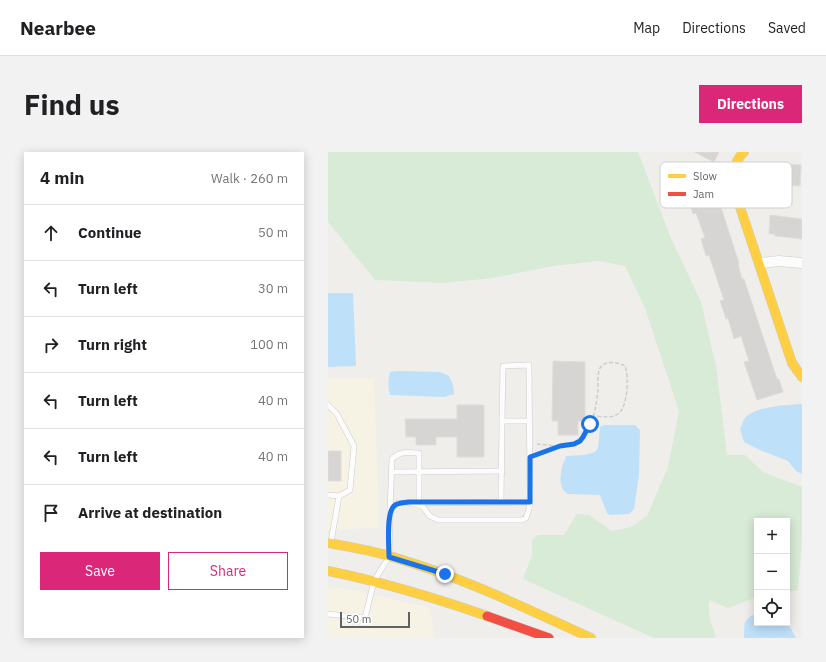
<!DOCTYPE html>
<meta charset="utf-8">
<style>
:root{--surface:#fff;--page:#f2f2f2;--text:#202124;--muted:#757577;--line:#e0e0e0;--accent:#db2777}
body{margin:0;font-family:"IBM Plex Sans",sans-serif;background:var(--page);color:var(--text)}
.controls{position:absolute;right:12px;bottom:12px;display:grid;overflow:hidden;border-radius:0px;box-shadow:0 2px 10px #0003}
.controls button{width:36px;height:36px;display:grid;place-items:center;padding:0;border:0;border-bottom:1px solid var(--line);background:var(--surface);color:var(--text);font:20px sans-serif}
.scale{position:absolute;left:12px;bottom:10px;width:70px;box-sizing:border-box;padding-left:4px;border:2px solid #5f6368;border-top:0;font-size:11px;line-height:14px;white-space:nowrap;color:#5f6368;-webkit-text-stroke:3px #fff;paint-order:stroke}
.stop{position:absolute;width:12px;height:12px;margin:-9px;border:3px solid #1a73e8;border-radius:50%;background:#fff}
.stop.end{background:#1a73e8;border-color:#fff;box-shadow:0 1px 4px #0008}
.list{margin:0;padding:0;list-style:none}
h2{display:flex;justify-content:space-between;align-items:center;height:52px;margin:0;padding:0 16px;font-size:17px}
h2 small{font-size:13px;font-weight:400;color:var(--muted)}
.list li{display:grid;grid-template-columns:26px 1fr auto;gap:12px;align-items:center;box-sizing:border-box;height:56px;padding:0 16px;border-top:1px solid var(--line)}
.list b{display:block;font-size:15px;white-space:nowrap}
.list em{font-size:13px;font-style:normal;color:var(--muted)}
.actions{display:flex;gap:8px;padding:12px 16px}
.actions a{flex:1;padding:9px 0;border:1px solid var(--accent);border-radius:0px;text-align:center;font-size:14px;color:var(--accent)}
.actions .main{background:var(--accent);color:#fff}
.icon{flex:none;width:22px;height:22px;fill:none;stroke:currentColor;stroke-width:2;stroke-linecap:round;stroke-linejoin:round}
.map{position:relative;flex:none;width:474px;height:486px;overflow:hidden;border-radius:0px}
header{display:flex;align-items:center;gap:24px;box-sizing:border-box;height:56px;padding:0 20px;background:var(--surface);border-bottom:1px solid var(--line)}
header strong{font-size:19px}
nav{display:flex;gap:22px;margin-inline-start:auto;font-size:14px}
.intro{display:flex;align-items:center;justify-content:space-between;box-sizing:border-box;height:96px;padding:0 24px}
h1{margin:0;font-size:28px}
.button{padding:10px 18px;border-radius:0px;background:var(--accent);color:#fff;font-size:14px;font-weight:700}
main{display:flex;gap:24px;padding:0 24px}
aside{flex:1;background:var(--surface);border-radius:0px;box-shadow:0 2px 10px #0003}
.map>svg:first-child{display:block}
</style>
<header>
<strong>Nearbee</strong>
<nav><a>Map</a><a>Directions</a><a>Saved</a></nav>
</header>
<div class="intro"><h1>Find us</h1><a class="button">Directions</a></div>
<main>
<aside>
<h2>4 min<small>Walk · 260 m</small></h2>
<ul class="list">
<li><svg class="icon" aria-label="ahead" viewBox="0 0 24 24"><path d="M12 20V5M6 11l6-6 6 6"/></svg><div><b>Continue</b></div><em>50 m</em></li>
<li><svg class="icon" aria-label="left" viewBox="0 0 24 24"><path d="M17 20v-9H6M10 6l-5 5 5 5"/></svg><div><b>Turn left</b></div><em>30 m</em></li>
<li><svg class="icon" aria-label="right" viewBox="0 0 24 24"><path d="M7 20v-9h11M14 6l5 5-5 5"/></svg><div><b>Turn right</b></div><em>100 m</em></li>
<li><svg class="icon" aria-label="left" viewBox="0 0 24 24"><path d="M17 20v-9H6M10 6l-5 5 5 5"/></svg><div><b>Turn left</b></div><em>40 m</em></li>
<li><svg class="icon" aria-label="left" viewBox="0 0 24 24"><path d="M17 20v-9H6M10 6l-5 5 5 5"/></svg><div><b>Turn left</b></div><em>40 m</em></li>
<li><svg class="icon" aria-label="arrive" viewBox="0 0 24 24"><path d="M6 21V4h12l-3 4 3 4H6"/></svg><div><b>Arrive at destination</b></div></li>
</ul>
<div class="actions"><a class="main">Save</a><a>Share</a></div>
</aside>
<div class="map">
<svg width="474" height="486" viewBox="0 0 474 486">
<rect width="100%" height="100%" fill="#efeeea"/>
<g fill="#f7f3e4">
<polygon points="46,226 51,375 6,378 0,377 0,227"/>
<polygon points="0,435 21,437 102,456 106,486 0,486"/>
</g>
<polygon fill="#d8ebd6" points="0,0 310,0 342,84 373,150 388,214 399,303 417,303 435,320 474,335 474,386 470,438 459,440 459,369 429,369 429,445 400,456 381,448 381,464 388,486 326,486 195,427 204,403 204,388 210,383 236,383 249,362 261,363 284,379 303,375 319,364 340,315 351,259 317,156 297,114 271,109 225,114 165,126 116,131 47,128 0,70"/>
<g fill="#bfe0f9">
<polygon points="0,141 25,141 28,214 0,215"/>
<path d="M 68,219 L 112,220 L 121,224 L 125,233 L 126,242 L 116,245 L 62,243 C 60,235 60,228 62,220 Z"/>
<path d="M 474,252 L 474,322 L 468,319 L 460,309 L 432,298 L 416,290 L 412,277 C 414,274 415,268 417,266 C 427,254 459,253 474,252 Z"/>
<path d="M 276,273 L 307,273 L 312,278 L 311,323 L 306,357 L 301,362 L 282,363 L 279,361 L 272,343 L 240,342 C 230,337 232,322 235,312 C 236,309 238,307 238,304 L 256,303 L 267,300 L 270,296 L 272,275 Z"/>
<path d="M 429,461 L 429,471 L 459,471 L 459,469 L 468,486 L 416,486 C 417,471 414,468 429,461 Z"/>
</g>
<g fill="#d6d5d3" stroke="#deddd9">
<polygon points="366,0 391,0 386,10"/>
<polygon points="442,12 473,13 472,34 451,33 451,39 433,38 434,17 442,18"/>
<polygon points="383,37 387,47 390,46 411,111 410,112 414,127 416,127 449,227 451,227 455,240 429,248 416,210 421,209 413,184 406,187 400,166 398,167 392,149 396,148 381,103 378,104 373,87 377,86 368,61 365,62 359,45"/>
<polygon points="442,63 474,67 474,87 447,84 447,82 441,82"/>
<polygon points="225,209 257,210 257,269 250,269 250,283 230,283 230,269 224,269"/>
<polygon points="129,253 156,253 156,305 129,305 129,285 108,285 108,293 88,293 88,285 78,285 77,267 129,267"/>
<rect x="0" y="299" width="13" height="30"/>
</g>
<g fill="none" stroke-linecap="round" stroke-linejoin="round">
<g stroke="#cbcccc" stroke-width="6">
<g id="lane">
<polyline points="0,253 9,262 26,294 22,338 11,344 3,390"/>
<polyline points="63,320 174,319"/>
<polyline points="0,343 11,344"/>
<polyline points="81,350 94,354 102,364 110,368 194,368 198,366 201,357 202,344 201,213 175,214 174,269"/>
<polyline points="173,350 174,269 201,269"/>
<path d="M 62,359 L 64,307 C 72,299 80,300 91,301 L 91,350"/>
<polyline points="0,462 37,466 46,429 61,405 62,360 65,355 70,351 202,350"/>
</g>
</g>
<g stroke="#cbcccc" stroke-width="11">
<polyline id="street" points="432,111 451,109 474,111"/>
</g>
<g stroke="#cacacb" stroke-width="10">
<g id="slow">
<path d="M 416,0 C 405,10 405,23 406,37 L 464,211 L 474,225"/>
<path d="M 0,391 C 23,395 46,399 68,406 C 136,426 199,457 263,486"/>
<path d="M 0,419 C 54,430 107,446 159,464"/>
</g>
</g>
<g stroke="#cacacb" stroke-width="10">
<polyline id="jam" points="159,464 221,486"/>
</g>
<g stroke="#cacfcc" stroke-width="1.5" stroke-dasharray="4 2" stroke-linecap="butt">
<path d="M 209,292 C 220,293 235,296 246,292 C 264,285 268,255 270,238 C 270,232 269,222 272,216 C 277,208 290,210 297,214 C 301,224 300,255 290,262 C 283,267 272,264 265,264"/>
<polyline points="210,302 230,295"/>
</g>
<use href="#lane" stroke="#fdfcfc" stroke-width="5"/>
<use href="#street" stroke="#fdfcfc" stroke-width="10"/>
<use href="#slow" stroke="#ffcf43" stroke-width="9"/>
<use href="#jam" stroke="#f24e42" stroke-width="9"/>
</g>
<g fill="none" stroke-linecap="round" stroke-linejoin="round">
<path stroke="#1a73e8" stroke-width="5" d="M 117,422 L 61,405 C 61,394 58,361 66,354 C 70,350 76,351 81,350 L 202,350 L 202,305 L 232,294 L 246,292 L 252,289 L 255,285 L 262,272"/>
</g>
<rect x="332" y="10" width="132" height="46" rx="6" fill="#fff" stroke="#cfd0d2" stroke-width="1"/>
<rect x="340" y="22" width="18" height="4" fill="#ffcf43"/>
<rect x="340" y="40" width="18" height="4" fill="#f24e42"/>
<g font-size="11" fill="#5f6368">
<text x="365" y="28">Slow</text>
<text x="365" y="46">Jam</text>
</g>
</svg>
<div class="controls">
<button>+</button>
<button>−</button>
<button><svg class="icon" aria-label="locate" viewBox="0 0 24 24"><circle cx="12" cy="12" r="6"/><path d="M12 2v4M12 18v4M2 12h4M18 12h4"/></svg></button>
</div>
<div class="scale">50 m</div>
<div class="stop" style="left:262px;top:272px"></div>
<div class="stop end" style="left:117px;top:422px"></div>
</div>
</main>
